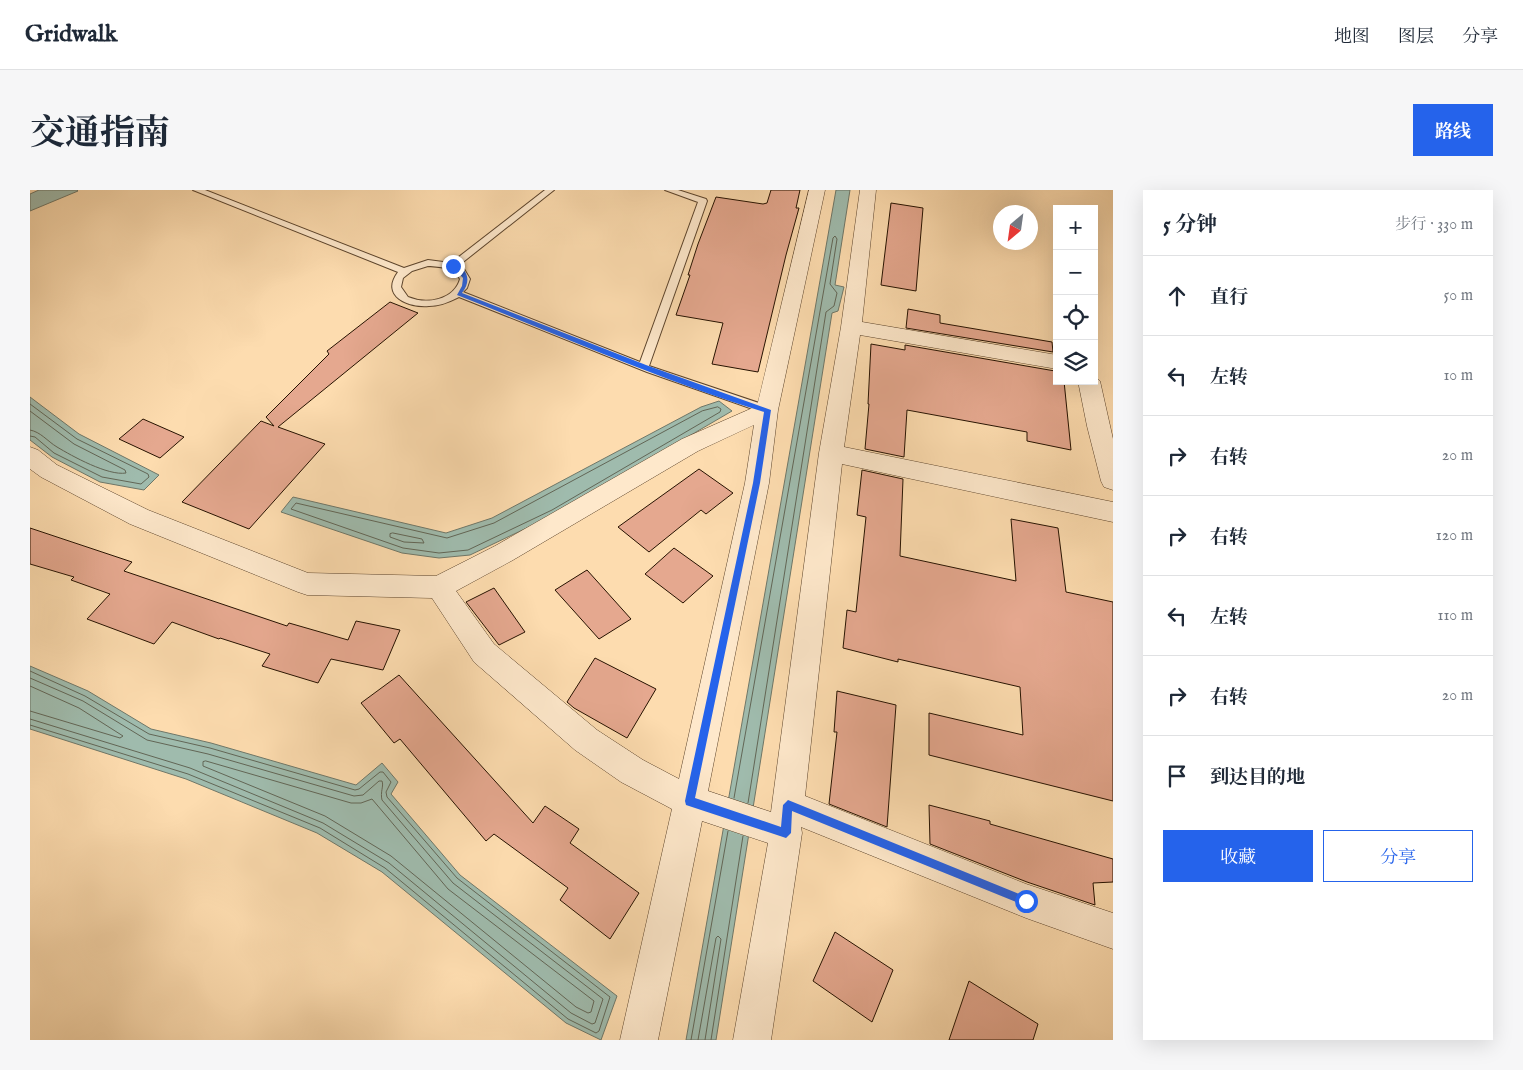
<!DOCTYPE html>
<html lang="zh">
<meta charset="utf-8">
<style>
:root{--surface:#fff;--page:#f6f6f7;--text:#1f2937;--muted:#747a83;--line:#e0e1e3;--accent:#2563eb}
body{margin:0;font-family:"IM FELL English","Noto Serif SC",serif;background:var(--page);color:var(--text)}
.controls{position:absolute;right:15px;top:15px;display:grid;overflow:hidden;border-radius:0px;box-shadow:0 5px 20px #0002}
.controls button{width:45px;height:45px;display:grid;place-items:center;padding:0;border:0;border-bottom:1px solid var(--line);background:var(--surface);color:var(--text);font:25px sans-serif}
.compass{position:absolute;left:963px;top:15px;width:45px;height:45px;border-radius:50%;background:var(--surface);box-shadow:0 5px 20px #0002;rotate:209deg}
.stop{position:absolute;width:15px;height:15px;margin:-11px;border:4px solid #2563eb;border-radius:50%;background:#fff}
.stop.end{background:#2563eb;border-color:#fff;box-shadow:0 1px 5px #0008}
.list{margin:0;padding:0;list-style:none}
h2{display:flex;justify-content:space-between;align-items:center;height:65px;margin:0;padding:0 20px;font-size:21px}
h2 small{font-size:16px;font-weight:400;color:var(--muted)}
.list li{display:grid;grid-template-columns:32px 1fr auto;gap:15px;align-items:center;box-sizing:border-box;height:80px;padding:0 20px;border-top:1px solid var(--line)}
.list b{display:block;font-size:19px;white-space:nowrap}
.list em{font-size:16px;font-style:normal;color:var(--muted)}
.actions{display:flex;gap:10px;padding:15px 20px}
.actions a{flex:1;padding:11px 0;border:1px solid var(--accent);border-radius:0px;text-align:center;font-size:18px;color:var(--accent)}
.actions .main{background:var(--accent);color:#fff}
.icon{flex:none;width:28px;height:28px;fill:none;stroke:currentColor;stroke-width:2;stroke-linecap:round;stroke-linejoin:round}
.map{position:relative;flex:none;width:1083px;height:850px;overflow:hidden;border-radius:0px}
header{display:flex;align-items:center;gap:30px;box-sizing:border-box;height:70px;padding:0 25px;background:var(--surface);border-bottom:1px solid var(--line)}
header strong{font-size:24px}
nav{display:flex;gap:28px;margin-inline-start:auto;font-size:18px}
.intro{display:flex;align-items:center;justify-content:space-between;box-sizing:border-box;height:120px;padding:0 30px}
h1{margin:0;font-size:35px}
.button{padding:12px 22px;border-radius:0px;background:var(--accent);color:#fff;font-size:18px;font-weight:700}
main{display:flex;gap:30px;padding:0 30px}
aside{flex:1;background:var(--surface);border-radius:0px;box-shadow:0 5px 20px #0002}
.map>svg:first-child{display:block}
</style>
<header>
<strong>Gridwalk</strong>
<nav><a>地图</a><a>图层</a><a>分享</a></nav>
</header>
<div class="intro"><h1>交通指南</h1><a class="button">路线</a></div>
<main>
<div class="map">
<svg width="1083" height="850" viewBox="0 0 1083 850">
<rect width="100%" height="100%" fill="#fddcaf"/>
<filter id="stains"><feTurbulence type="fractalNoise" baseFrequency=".004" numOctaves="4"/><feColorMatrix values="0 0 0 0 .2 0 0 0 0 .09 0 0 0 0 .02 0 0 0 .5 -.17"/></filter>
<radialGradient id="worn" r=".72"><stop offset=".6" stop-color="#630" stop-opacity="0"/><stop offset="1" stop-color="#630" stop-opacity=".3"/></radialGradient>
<g fill="#9fbbad" stroke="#6f7768">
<polygon points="9,0 47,0 48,1 0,21 0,4"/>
<polygon points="806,0 820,0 805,95 814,97 808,121 802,123 686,850 656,850"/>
<polygon points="0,207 49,244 129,285 114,300 70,292 22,267 0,250"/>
<polygon points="689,211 702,221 524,325 440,365 409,368 372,363 251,322 263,307 416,343 462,328 671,217"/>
<polygon points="0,476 58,501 121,539 181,553 326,595 352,573 368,592 361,604 430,685 587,806 571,850 536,833 352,682 287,643 156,589 0,539"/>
</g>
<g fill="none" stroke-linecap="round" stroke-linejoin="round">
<g stroke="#626656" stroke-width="1">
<polyline points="0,214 47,249 118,284 119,287 111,294 72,287 24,263 5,247 0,246"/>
<polygon points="688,217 691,219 690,222 522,320 438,360 409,363 373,358 261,319 266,313 417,348 464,333 672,221"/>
<path d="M 0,221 L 44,254 L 95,280 L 96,283 C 78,286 42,266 27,257 C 17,251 11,242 0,240"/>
<polygon points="363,343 392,349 394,353 374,352 360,347 360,344"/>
<polyline points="0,481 55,506 119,544 180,558 325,600 329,599 350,582 353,582 361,592 356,602 357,607 427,688 580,807 569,841 566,843 538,829 355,678 290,638 158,584 0,535"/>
<path d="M 0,488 L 53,511 L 117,550 L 178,564 L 324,606 L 333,605 L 349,591 L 352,591 C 354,596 350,602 352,610 L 423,693 L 573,809 L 565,833 L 562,834 L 541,823 L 359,673 L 293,633 L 160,578 L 0,529"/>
<polyline points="0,496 49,518 93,546 90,548 0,521"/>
<polygon points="176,571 321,613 331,613 342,609 418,699 564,811 561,822 558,823 546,817 361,666 295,626 173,576 173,572"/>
<polyline points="704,608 803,48 805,46 807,49 800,94 807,103 804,116 796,122 718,613"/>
<polyline points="661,850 698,641"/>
<polyline points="668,850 686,748 688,746 691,749 675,850"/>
<polyline points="681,850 713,646"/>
</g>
</g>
<g fill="#e5a88f" stroke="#261200">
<polygon points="741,0 770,0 766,18 769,18 756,65 728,182 682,174 693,133 646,125 660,85 658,85 668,54 686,7 733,14 737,13"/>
<polygon points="861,13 893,18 886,101 851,95"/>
<polygon points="360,112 388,123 248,237 295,254 219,339 152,312 231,231 244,236 236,227 299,164 297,161"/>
<polygon points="878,119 910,125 910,133 1022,152 1023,162 876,138"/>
<polygon points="841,154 875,160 875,155 1025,181 1027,191 1034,191 1041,260 997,251 997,242 877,220 874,267 835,259 839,214 838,214"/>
<polygon points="113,229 154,247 130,268 89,249"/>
<polygon points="669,279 703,303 676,324 671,320 619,362 588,337"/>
<polygon points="832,280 873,289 870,366 986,391 981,329 1028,338 1036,402 1083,412 1083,611 899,565 899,523 993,545 990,497 868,469 868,472 813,458 817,420 826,422 836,327 827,325"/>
<polygon points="0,338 102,372 94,381 257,436 259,433 318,450 326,431 370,440 353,480 301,469 288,493 232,476 240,464 190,448 189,449 142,432 124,454 57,429 80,404 41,390 44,387 0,374"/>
<polygon points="644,358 683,386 653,413 615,384"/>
<polygon points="557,380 601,429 569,449 525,400"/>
<polygon points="464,398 495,442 469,455 436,412"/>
<polygon points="565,468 626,499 597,548 544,518 537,512"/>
<polygon points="369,485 503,633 515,616 549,639 540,653 609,703 580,749 530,710 538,698 464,644 456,651 370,549 364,553 331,513"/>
<polygon points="807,501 866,515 857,637 799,614 807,542 804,542"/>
<polygon points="899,615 960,631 960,634 1083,669 1083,692 1063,693 1065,715 997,692 900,654"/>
<polygon points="805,742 863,780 842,832 783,791"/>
<polygon points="939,791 1008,834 1003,850 919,850"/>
</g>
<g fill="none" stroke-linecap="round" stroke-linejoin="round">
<g stroke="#5c442c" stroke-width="2">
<path id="lane" d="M 163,0 L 175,0 L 374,78 L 398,70 L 421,73 L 515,0 L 524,0 L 428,76 L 434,79 L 440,89 L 437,98 L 433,102 L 610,172 L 668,12 L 635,0 L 648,0 L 676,9 L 677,11 L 619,176 L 741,217 L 743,220 L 737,224 L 617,182 L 429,107 C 419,112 410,116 399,116 C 378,118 350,106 368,82 ZM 398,76 C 411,77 424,77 430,89 C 424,110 397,115 378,107 L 371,97 L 373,88 L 382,81 Z"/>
</g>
<g stroke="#5c442c" stroke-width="1">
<g id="street">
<path d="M 779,0 L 795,0 L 748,220 L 739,293 L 678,601 L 741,622 L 789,263 L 811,137 L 830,0 L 846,0 L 832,132 L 1027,165 L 1027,179 L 830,145 L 814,257 L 1083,312 L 1083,332 L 812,274 L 775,606 L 996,694 L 1083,723 L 1083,759 L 996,728 L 771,637 L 772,643 L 741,850 L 703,850 L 738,653 L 672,631 L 628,850 L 590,850 L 642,619 L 591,592 L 545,560 L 444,472 L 402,408 L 277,405 L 268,402 L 100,334 L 11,287 L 0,279 L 0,257 L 8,260 L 27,275 L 118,320 L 278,383 L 406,386 L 465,356 L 652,249 L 727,216 ZM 724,235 L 715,293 L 649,589 L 613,570 L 567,540 L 464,454 L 426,401 L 483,370 L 668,261 Z"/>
<polygon points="1064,185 1070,191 1083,249 1083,300 1074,297 1071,291 1057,236 1048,191 1064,191"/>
</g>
</g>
<use href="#lane" fill="#fee8cb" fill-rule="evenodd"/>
<use href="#street" fill="#fee8cb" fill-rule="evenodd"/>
</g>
<path fill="#2563eb" d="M 421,75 C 438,76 442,91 432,103 L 616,175 L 741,220 L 730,293 L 665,608 L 751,637 L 753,615 L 758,610 L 999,708 L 999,715 L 996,716 L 762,621 L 761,643 L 756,648 L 656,615 L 655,611 L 723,293 L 734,222 C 629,189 528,145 427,105 L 432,96 L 433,88 Z"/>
<rect width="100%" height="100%" filter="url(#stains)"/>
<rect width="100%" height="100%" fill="url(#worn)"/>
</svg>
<div class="controls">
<button>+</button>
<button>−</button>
<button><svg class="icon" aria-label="locate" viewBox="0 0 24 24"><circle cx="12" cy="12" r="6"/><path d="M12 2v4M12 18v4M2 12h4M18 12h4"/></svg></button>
<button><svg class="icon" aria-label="layers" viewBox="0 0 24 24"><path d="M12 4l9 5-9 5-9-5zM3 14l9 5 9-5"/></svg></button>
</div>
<svg class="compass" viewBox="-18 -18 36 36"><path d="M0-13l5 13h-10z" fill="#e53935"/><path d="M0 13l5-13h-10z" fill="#747a83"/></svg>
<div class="stop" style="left:996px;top:711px"></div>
<div class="stop end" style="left:423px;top:76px"></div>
</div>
<aside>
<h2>5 分钟<small>步行 · 330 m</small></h2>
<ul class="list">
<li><svg class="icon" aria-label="ahead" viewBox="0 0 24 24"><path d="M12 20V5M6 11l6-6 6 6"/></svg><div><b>直行</b></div><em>50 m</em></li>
<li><svg class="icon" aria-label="left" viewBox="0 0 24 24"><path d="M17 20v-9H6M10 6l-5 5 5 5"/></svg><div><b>左转</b></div><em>10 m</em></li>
<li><svg class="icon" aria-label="right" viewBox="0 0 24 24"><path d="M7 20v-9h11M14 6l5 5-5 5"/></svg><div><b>右转</b></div><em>20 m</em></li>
<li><svg class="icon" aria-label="right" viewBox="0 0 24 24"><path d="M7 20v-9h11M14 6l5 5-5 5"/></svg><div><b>右转</b></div><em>120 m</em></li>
<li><svg class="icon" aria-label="left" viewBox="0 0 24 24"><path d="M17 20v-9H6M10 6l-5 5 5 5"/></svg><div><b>左转</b></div><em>110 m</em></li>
<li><svg class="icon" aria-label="right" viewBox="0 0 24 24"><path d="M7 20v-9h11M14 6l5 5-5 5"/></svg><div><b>右转</b></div><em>20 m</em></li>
<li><svg class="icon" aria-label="arrive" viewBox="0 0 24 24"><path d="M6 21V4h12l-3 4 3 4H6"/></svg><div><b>到达目的地</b></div></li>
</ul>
<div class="actions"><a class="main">收藏</a><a>分享</a></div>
</aside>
</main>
